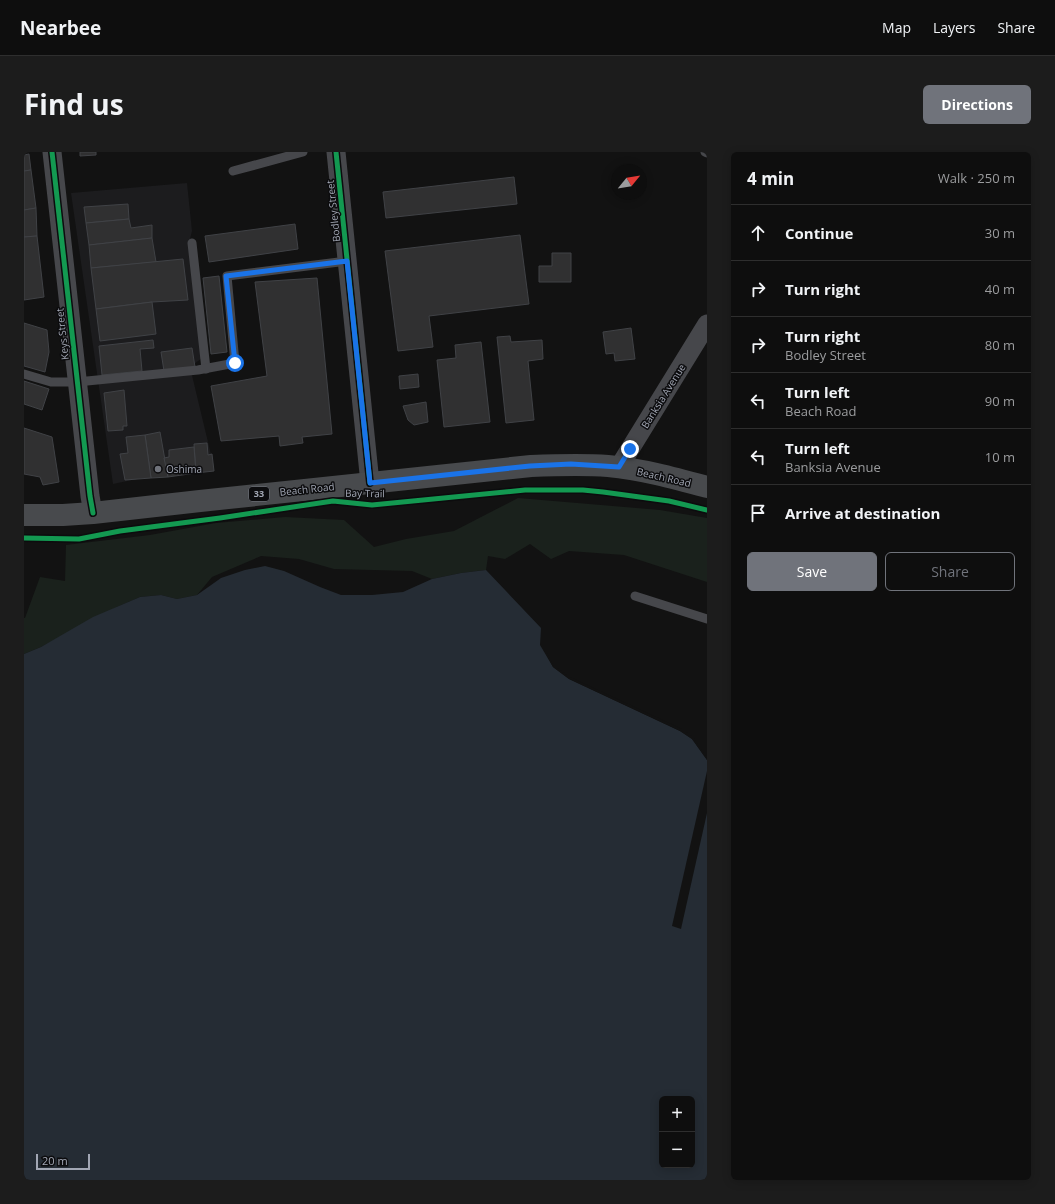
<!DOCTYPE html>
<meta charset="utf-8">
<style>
:root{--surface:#0e0e0e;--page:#1c1c1c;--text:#f1f3f6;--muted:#9b9c9e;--line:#2e2e2e;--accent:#70737b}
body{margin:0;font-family:"Open Sans",sans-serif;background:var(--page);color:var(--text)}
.controls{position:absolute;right:12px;bottom:12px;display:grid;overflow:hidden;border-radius:6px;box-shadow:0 2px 10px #0003}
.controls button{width:36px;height:36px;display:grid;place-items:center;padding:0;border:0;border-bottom:1px solid var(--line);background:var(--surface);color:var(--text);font:20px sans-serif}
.compass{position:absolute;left:587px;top:12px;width:36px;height:36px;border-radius:50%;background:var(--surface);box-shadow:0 2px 10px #0003;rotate:60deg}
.scale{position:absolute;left:12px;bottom:10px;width:54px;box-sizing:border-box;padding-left:4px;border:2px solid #a2a7b4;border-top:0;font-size:11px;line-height:14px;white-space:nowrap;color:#a2a7b4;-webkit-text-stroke:3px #0c0c0e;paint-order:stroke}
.stop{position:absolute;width:12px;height:12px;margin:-9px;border:3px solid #1a73e8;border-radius:50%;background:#fff}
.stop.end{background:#1a73e8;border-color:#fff;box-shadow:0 1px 4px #0008}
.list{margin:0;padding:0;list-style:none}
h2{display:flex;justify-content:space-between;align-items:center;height:52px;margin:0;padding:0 16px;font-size:17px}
h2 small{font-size:13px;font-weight:400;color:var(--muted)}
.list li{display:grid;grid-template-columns:26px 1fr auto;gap:12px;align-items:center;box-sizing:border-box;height:56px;padding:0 16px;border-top:1px solid var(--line)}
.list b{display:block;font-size:15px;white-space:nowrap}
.list p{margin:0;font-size:13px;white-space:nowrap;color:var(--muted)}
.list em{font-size:13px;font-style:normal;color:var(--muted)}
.actions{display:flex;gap:8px;padding:12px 16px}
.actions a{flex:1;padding:9px 0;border:1px solid var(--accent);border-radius:6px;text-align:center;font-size:14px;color:var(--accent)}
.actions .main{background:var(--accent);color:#fff}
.icon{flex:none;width:22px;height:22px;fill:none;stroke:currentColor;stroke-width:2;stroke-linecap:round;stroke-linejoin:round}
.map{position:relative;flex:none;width:683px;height:1028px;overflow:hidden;border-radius:6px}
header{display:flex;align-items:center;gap:24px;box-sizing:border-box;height:56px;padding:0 20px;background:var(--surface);border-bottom:1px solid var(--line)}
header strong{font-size:19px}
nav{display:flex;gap:22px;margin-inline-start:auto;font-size:14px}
.intro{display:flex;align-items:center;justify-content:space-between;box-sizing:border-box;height:96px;padding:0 24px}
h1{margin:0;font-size:28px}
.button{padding:10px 18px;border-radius:6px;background:var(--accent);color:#fff;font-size:14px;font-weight:700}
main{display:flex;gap:24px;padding:0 24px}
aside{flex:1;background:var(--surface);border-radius:6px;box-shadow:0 2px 10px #0003}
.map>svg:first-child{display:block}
</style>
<header>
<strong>Nearbee</strong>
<nav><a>Map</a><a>Layers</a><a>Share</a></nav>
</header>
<div class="intro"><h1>Find us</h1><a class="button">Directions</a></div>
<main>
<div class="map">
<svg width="683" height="1028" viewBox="0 0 683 1028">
<rect width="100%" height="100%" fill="#121212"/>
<polygon fill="#1c1c1e" points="163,31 168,79 165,91 178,206 166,215 189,311 89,332 47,41"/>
<polygon fill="#1a211c" points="494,346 636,358 683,366 683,430 600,403 545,399 527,407 506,392 481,407 464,404 462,418 437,421 408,427 388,419 310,417 275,407 237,404 188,425 173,443 153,447 137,443 116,445 93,455 17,495 0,502 0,466 1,466 16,425 41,429 42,393 126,383 192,371 261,365 320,368 350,395 382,387 430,379"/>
<path fill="#252c34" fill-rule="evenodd" d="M 241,414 L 260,419 L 296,435 L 317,443 L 348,443 L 379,440 L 408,427 L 437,421 L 462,418 L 517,476 L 516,493 L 529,515 L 545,527 L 656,579 L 668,587 L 683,608 L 683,1028 L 0,1028 L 0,502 L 17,495 L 69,465 L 116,445 L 137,443 L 153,447 L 173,443 L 197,426 L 221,418 ZM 638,947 L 668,947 L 668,1013 L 638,1013 Z"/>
<g fill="#121212">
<polygon points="523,501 530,514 546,525 658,577 670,586 683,606 683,608 668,587 656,579 545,527 529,515 523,504"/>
<polygon points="683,619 683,661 657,777 648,774"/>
</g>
<g fill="#303031" stroke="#404246">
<polygon points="56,0 72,0 72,3 56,4"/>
<polygon points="5,2 7,18 0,19 0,3"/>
<polygon points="7,18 12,56 0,58 0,19"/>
<polygon points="490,25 493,52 362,66 359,40"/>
<polygon points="104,52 105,67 62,71 60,55"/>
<polygon points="12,56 13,84 0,85 0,58"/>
<polygon points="105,67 107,76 128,73 128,86 65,93 62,71"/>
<polygon points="271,72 274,97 185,110 181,84"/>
<polygon points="496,83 505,152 405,164 409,195 374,199 361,99"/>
<polygon points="13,84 20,145 0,148 0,85"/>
<polygon points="128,86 132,110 67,116 65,93"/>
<polygon points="528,101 547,101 547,130 515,130 515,114 528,114"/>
<polygon points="159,107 164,148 128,150 72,157 67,116"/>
<polygon points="195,124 203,200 187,202 179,126"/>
<polygon points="293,126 308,282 278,285 279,291 256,294 255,284 197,289 187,234 243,224 231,130"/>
<polygon points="128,150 132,182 76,189 72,157"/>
<polygon points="0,171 23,178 25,200 21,220 0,214"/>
<polygon points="607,176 611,207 591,209 590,201 582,202 579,180"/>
<polygon points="486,184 487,190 518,188 519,207 504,209 510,268 482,271 473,185"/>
<polygon points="129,188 130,196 116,197 118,219 78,223 75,194"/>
<polygon points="457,190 466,270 420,275 413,208 432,206 431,193"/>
<polygon points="168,196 171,215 140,219 137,200"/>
<polygon points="394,222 395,235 376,237 375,224"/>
<polygon points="0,229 25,237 18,258 0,252"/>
<polygon points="100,238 103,274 99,274 99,278 84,279 80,241"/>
<polygon points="402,250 404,270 390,273 384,268 379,254"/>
<polygon points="0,276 28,285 35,330 19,333 16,325 0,322"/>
<polygon points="136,280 144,325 127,326 121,283"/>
<polygon points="121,283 127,326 101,328 96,302 104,301 102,285"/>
<polygon points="183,291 184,303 188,302 190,319 172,321 170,292"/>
<polygon points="170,295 172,321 144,325 140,306 145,305 145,298"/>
</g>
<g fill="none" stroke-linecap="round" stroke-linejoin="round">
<g stroke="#46474b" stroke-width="9">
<polyline points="681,0 683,1"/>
<polyline points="209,19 279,0"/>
<polyline points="168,91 182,217"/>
<polyline points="0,222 27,230 53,230 174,218 211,211 203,124 323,109"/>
<polyline points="611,444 683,467"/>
</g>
<g stroke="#46474b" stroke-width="19">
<polyline points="28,0 66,344 69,361"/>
<polyline points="312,0 346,331"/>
<polyline points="595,315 683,172"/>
</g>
<path stroke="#484a4d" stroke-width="22" d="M 0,363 L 39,363 L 69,361 L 176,349 L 507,314 C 532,313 558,312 584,314 C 617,317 650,326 683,335"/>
<g stroke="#0c0c0e" stroke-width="8">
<g id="cycleway">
<polyline points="28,0 66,344 69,361"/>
<polyline points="312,0 346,331"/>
<polyline points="0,386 55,387 96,379 196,366 309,349 348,353 501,338 559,338 579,340 645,349 683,358"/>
</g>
</g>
<use href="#cycleway" stroke="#139951" stroke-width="5"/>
</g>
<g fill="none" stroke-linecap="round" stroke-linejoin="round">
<polyline stroke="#1a73e8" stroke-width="5" points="211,211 202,124 323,109 346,331 506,314 547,312 595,315 606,297"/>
</g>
<circle fill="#70737b" stroke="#0c0c0e" stroke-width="1.5" cx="134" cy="317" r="4"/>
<g text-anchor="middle" stroke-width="3" stroke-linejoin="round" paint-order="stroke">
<rect fill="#0c0c0e" stroke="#757882" stroke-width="1" x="225" y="335" width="20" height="14" rx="3"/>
<g font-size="9" font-weight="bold" fill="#a2a7b4">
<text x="235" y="345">33</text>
</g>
<g font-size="10" fill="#a2a7b4" stroke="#0c0c0e">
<text transform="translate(309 59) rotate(-96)" y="4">Bodley Street</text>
<text transform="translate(38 182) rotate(-96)" y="4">Keys Street</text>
<text transform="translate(639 244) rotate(-58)" y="4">Banksia Avenue</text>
<text transform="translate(640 325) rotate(13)" y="4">Beach Road</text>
<text transform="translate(283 337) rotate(-6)" y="4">Beach Road</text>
<text transform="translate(341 341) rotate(1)" y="4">Bay Trail</text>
</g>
<g font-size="10" fill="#a2a7b4" stroke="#0c0c0e" text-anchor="start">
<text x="142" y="321">Oshima</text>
</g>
</g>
</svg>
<div class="controls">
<button>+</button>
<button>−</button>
</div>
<svg class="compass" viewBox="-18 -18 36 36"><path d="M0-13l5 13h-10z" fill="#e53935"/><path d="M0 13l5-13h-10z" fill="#9b9c9e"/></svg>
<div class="scale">20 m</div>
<div class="stop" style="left:211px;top:211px"></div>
<div class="stop end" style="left:606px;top:297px"></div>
</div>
<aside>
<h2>4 min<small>Walk · 250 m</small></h2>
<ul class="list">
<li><svg class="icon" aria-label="ahead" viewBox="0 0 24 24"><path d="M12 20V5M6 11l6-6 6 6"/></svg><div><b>Continue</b></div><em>30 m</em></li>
<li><svg class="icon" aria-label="right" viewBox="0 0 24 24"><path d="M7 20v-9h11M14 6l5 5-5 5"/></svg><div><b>Turn right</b></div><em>40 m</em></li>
<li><svg class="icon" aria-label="right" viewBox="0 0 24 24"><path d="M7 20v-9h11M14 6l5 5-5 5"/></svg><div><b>Turn right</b><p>Bodley Street</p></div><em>80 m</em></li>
<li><svg class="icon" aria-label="left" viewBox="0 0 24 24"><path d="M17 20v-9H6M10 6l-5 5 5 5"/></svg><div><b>Turn left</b><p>Beach Road</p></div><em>90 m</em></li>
<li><svg class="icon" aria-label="left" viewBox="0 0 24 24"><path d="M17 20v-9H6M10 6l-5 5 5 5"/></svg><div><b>Turn left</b><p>Banksia Avenue</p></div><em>10 m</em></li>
<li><svg class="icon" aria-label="arrive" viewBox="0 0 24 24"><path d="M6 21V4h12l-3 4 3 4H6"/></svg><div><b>Arrive at destination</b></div></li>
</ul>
<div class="actions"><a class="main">Save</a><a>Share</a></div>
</aside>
</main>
